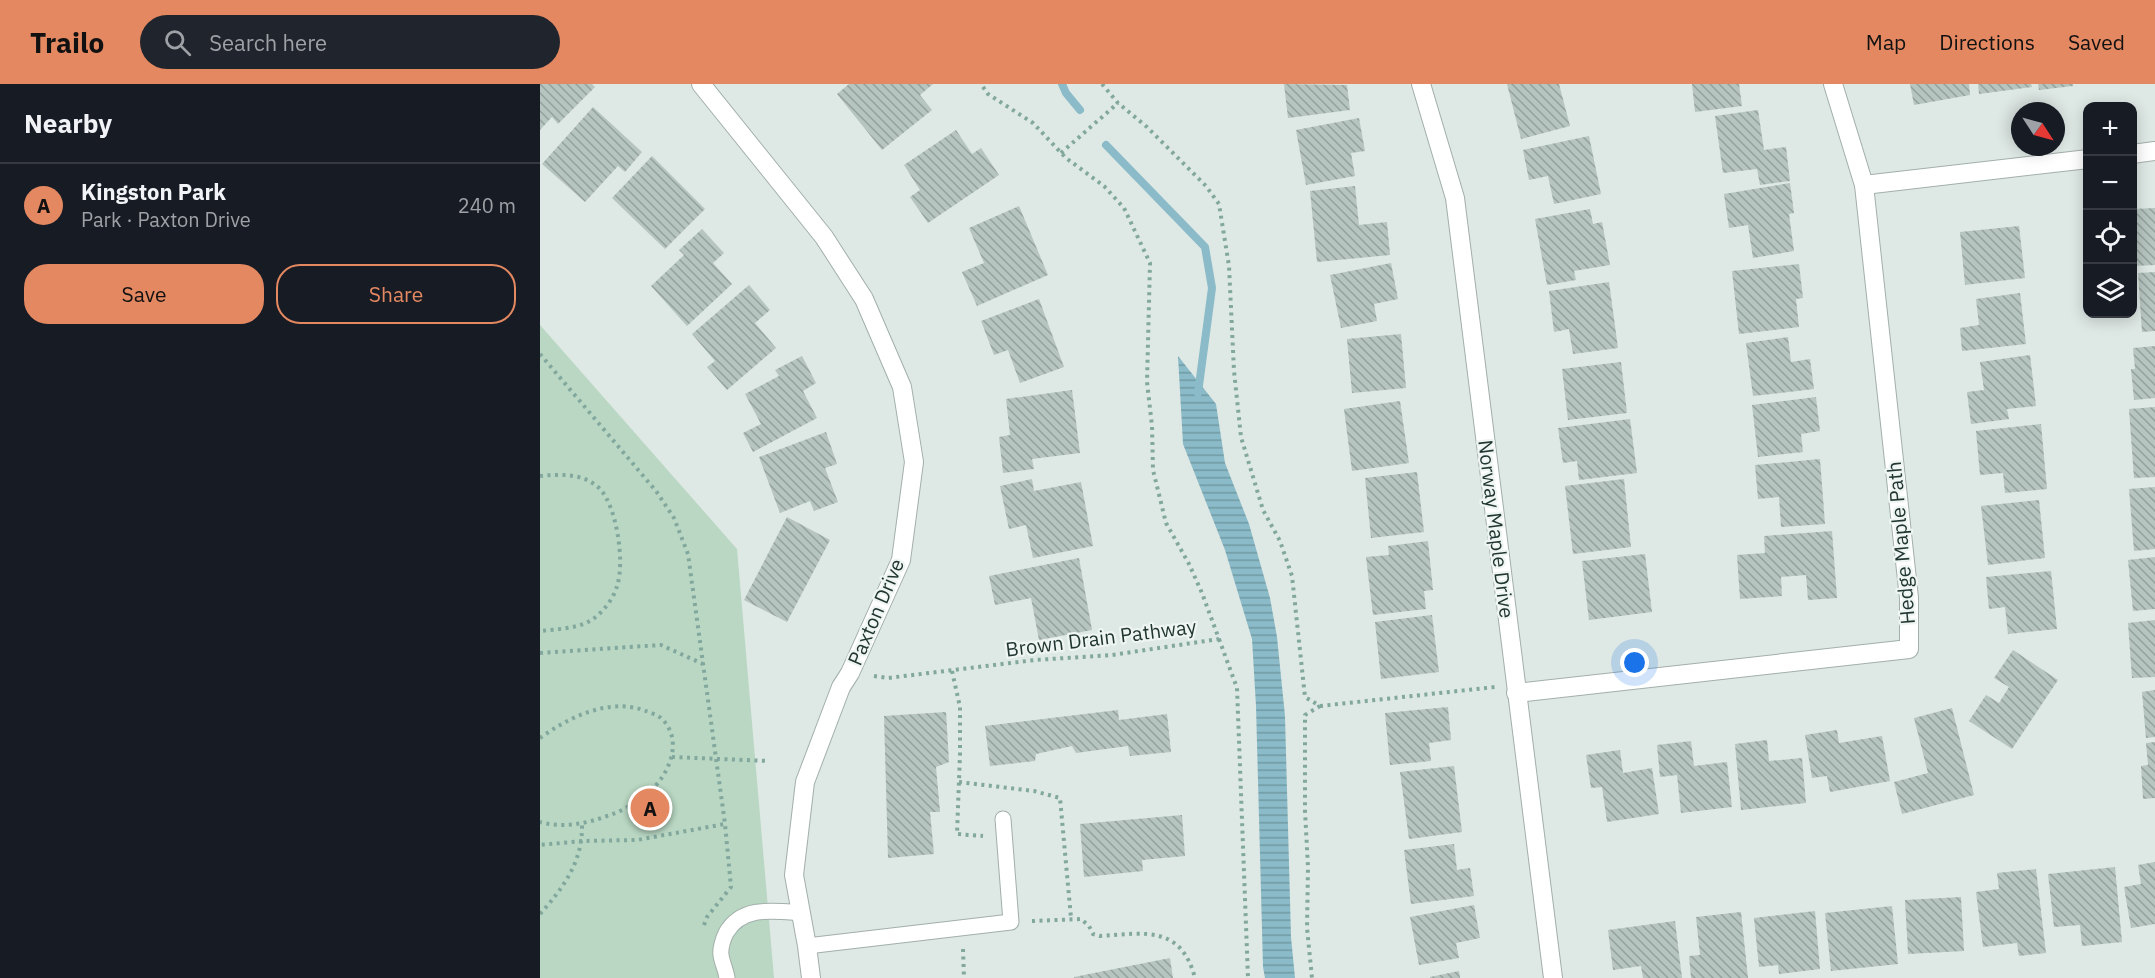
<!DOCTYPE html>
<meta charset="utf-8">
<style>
:root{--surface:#171b24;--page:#20242c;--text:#f1f3f6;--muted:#9ea1a6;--line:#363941;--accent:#e38861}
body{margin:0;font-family:"IBM Plex Sans",sans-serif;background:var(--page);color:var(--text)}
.controls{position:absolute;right:18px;top:18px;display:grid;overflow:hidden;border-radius:12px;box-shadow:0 3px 15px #0003}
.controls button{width:54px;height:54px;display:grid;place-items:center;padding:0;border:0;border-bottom:2px solid var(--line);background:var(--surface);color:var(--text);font:30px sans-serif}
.compass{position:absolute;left:1471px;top:18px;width:54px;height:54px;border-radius:50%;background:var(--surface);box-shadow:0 3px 15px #0003;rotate:126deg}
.you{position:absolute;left:1095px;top:579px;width:21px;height:21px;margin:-15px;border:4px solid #fff;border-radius:50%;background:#1a73e8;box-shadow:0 0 0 9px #1a73e833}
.badge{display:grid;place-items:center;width:39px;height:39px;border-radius:50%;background:var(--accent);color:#111;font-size:20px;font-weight:700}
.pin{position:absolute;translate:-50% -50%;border:3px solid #fff;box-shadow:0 2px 6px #0006}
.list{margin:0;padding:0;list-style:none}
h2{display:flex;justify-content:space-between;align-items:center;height:78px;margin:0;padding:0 24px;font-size:26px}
h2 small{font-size:20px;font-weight:400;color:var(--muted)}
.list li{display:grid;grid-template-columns:39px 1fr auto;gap:18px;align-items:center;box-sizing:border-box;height:84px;padding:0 24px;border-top:2px solid var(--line)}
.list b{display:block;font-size:22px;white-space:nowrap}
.list p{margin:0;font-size:20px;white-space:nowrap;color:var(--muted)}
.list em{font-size:20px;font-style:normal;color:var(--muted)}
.actions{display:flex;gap:12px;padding:18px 24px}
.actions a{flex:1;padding:14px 0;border:2px solid var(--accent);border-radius:24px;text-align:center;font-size:21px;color:var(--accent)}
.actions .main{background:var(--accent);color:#111}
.icon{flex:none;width:33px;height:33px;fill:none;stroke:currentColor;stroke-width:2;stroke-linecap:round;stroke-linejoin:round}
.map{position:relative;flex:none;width:1615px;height:894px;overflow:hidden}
header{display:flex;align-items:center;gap:36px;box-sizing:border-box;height:84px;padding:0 30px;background:var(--accent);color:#111}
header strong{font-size:28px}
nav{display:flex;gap:33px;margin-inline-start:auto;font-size:21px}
.search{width:420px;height:54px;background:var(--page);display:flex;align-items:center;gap:15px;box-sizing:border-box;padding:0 21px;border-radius:33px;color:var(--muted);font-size:22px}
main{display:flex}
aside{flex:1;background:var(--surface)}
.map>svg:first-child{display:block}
</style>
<header>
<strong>Trailo</strong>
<div class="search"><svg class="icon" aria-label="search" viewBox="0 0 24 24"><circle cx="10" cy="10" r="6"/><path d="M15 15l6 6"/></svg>Search here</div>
<nav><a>Map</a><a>Directions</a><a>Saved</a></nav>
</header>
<main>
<aside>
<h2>Nearby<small></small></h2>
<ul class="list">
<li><span class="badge">A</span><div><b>Kingston Park</b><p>Park · Paxton Drive</p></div><em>240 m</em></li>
</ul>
<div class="actions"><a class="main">Save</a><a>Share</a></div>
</aside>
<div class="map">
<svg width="1615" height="894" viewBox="0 0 1615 894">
<defs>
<pattern id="water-rules" width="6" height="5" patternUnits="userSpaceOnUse" patternTransform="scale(1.5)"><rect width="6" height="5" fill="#8bbbc8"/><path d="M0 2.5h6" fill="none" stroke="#7199a3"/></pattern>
<pattern id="building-back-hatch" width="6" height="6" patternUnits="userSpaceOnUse" patternTransform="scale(1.5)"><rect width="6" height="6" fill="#b7c5c0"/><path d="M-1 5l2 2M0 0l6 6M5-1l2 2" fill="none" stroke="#94a19d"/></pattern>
</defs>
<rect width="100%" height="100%" fill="#dee8e4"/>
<polygon fill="#b9d7c3" points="0,241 197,465 234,894 0,894"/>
<polygon fill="url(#water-rules)" points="638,272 676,320 685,379 709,440 730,514 737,553 745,632 751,853 755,894 725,894 723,883 716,622 712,555 685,466 643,360"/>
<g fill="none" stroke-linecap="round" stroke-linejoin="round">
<g stroke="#8bbbc8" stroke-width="8">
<polyline points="522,0 526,9 540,26"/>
<polyline points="566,61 665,163 672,204 658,309"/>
</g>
</g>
<g fill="url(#building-back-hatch)">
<polygon points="0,0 52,0 55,3 18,40 12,33 0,46"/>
<polygon points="309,0 393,0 380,11 392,26 342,66 297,10"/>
<polygon points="744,0 807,1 810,26 748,34"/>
<polygon points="967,0 1019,0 1030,42 981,55"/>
<polygon points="1152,0 1199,0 1202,22 1155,28"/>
<polygon points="1370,0 1429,0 1430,11 1374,21"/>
<polygon points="1438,0 1491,0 1492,3 1439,10"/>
<polygon points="1498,0 1533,0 1533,2 1499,6"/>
<polygon points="53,23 102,68 85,88 78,82 45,118 2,80"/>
<polygon points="1218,26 1224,66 1246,63 1250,97 1220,101 1217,85 1183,89 1175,32"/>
<polygon points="819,34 825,67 811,69 815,92 766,101 756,46"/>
<polygon points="416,46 432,70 441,64 459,91 388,139 370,113 380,106 364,81"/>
<polygon points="1049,52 1061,110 1014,120 1008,92 989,96 983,66"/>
<polygon points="112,72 165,125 125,165 72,114"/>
<polygon points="1250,99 1254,129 1249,130 1254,167 1213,174 1208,141 1189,144 1184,110"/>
<polygon points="815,102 819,141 847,138 850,171 777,178 770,107"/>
<polygon points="479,122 508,191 437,222 422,188 444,179 429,144"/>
<polygon points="1615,124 1615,181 1592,182 1592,125"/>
<polygon points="1050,125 1053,140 1062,138 1070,181 1034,187 1036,196 1007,201 995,135"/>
<polygon points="1479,142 1485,194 1425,201 1420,148"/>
<polygon points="162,145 184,169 173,179 192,200 147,242 111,202 144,171 139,166"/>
<polygon points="851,179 858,215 834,220 837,237 801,244 790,191"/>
<polygon points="1259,180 1263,214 1256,215 1259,243 1199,250 1192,187"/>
<polygon points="1615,188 1615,247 1602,248 1598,189"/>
<polygon points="1069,198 1078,264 1033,270 1029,245 1014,248 1009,207"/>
<polygon points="209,201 230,226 215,239 236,264 187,306 167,283 175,277 152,250"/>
<polygon points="1480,209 1486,260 1422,267 1420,244 1439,241 1436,215"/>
<polygon points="499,215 524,283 480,299 468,266 454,271 441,237"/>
<polygon points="861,250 866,304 812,309 807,255"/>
<polygon points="1248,253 1251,278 1270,275 1274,305 1213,312 1206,259"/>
<polygon points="1615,262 1615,314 1594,316 1591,285 1595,285 1593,264"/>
<polygon points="1490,271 1496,322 1467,325 1469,335 1431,340 1427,308 1444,306 1440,278"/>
<polygon points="262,272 276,299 263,307 277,334 213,368 203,349 221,340 205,310 239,292 235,286"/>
<polygon points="1081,278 1087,329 1028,336 1022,285"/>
<polygon points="532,306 540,369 492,375 494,385 463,389 459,353 470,351 466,315"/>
<polygon points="1276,313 1280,347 1261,350 1263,368 1218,373 1212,321"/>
<polygon points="860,317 869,379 812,387 804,325"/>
<polygon points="1615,323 1615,393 1594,394 1589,325"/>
<polygon points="1090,335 1097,389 1039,396 1037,377 1023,379 1018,344"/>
<polygon points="1501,340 1507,405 1465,409 1463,389 1440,391 1436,347"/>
<polygon points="286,348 297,380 285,384 298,418 274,427 270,417 240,429 219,373"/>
<polygon points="1280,375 1285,440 1241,443 1239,413 1218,415 1215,381"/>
<polygon points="877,388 884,448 831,454 825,394"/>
<polygon points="492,395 494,407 541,398 553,462 493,474 486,441 469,445 460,402"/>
<polygon points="1084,395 1091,463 1033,470 1025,402"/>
<polygon points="1615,403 1615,465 1594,467 1589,405"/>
<polygon points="1499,416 1505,474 1448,481 1441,422"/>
<polygon points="247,433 290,456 247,538 204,516"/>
<polygon points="1292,447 1297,514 1268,516 1266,491 1241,493 1242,512 1200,515 1197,471 1225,469 1224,452"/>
<polygon points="888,457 893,506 884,507 886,525 833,531 826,473 849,471 848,462"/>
<polygon points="1105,470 1112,528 1049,536 1042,477"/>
<polygon points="1615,473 1615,525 1593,527 1588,476"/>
<polygon points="539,474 552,546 499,556 491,514 455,521 449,492"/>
<polygon points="1511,487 1517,545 1468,550 1465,523 1449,525 1446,493"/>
<polygon points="892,531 899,588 841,595 835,538"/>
<polygon points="1615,536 1615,593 1592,594 1588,539"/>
<polygon points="1473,566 1518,596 1472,665 1429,637 1446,611 1459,619 1469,603 1454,594"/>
<polygon points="1615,606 1615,653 1606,654 1602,608"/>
<polygon points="908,623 911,656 889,659 891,677 850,681 845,629"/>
<polygon points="1412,624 1434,711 1362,730 1354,698 1388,689 1374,634"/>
<polygon points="578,626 579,636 627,630 631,668 590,672 588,662 536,669 532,662 496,670 495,677 450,682 445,642"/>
<polygon points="406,628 409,678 396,683 400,728 390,728 394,770 348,774 344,632"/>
<polygon points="1297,646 1299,659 1342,652 1350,697 1290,708 1287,692 1272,694 1265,651"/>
<polygon points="1227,656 1229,677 1262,674 1266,719 1201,726 1195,660"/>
<polygon points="1151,657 1154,682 1187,678 1192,723 1141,729 1137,691 1120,693 1117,661"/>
<polygon points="1615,658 1615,714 1603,715 1601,682 1608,681 1606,659"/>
<polygon points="1080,666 1083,689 1112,684 1119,730 1067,738 1062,703 1051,704 1046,671"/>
<polygon points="914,682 922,748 869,755 860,688"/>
<polygon points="642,731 645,772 602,776 603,787 544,793 540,740"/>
<polygon points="914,760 917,786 930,784 934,812 871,820 864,766"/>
<polygon points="1615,778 1615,840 1591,844 1584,803 1601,800 1598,781"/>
<polygon points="1575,783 1582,858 1542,862 1540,841 1514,843 1508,790"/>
<polygon points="1496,785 1506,869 1479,872 1477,859 1443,863 1436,808 1459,805 1457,789"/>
<polygon points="1421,813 1424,867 1368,870 1365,816"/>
<polygon points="934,821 940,854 916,859 919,874 879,881 870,833"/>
<polygon points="1352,822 1358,880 1291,887 1285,829"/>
<polygon points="1275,827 1280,885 1239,890 1238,881 1219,883 1214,834"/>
<polygon points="1201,828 1208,894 1151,894 1149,872 1160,871 1156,833"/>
<polygon points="1135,837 1142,894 1103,894 1101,882 1073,886 1068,846"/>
<polygon points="630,874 633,894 534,894 534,893"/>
<polygon points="919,887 920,894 890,894 890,893"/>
</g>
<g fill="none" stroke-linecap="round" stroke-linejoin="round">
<g stroke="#a2afab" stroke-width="17">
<g id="service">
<polyline points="267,862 471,838 463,735"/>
<path d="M 187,894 C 186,886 182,879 181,871 C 180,865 183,855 186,849 C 202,821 234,827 262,829"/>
</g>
</g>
<g stroke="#a2afab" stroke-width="20">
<g id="minor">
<polyline points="161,0 284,153 324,215 362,303 374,378 361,476 310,589 301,603 265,698 254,791 267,862 271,894"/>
<polyline points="881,0 915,114 1013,894"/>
<polyline points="1592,70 1615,67"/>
<polyline points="1324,101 1548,75"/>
<polyline points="976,609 1369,565 1369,514 1324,101 1293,0"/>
</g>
</g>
<g stroke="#82a89e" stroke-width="4" stroke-dasharray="3 4.5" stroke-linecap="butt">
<polyline points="562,0 578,19 607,43 666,102 679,120 689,182 694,287 701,353 723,426 740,457 752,492 765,613 780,622 765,631 765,727 768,783 767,844 772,894"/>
<polyline points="521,69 578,19"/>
<polyline points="0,270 116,407 134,434 148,470 185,740 97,756 42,757 0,761"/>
<path d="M 0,392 C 21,390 44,389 60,405 C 77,423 85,479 77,502 C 74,514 63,528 53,535 C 38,545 17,545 0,547"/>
<polyline points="679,555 697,604 708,894"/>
<polyline points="0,569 121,561 163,580"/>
<polyline points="412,587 420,623 420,670 417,750 443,752"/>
<polyline points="334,592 348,594 495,576 572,571 679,555 662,509 649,480 626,439 613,386 612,342 607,298 610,179 584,124 564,102 526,74 493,39 448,10 441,0"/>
<polyline points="780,622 955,603"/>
<path d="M 0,654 C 29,633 70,613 106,627 C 111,629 118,631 122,635 C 146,659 126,697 103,713 C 92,721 80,728 67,732 C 45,740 23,744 0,738"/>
<polyline points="132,673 228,677"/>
<polyline points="419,698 494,707 520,714 531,834"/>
<path d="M 0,830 C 24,803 43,777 42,740"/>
<path d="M 492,837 L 541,835 L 549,842 L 553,850 L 560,852 C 605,849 641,841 655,894"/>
<polyline points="164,841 167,833 191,803 185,740"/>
<polyline points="423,865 424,894"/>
</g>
<use href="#service" stroke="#fff" stroke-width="15"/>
<use href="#minor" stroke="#fff" stroke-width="18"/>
</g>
<g text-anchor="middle" stroke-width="4.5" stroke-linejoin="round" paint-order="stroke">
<g font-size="20" fill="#213631" stroke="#eef5f2">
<text transform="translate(956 445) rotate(83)" y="7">Norway Maple Drive</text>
<text transform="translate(1361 459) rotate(-95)" y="7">Hedge Maple Path</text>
<text transform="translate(336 528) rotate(-67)" y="7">Paxton Drive</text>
<text transform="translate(561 554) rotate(-7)" y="7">Brown Drain Pathway</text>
</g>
</g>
</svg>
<div class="controls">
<button>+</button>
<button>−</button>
<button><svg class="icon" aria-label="locate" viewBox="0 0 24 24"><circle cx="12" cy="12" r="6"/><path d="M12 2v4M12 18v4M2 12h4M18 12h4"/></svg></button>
<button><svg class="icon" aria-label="layers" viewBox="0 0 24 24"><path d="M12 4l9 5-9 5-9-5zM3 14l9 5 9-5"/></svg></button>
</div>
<svg class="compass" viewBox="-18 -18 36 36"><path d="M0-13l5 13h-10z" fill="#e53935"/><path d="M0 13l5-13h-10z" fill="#9ea1a6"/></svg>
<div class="you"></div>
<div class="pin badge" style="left:110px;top:724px">A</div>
</div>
</main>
